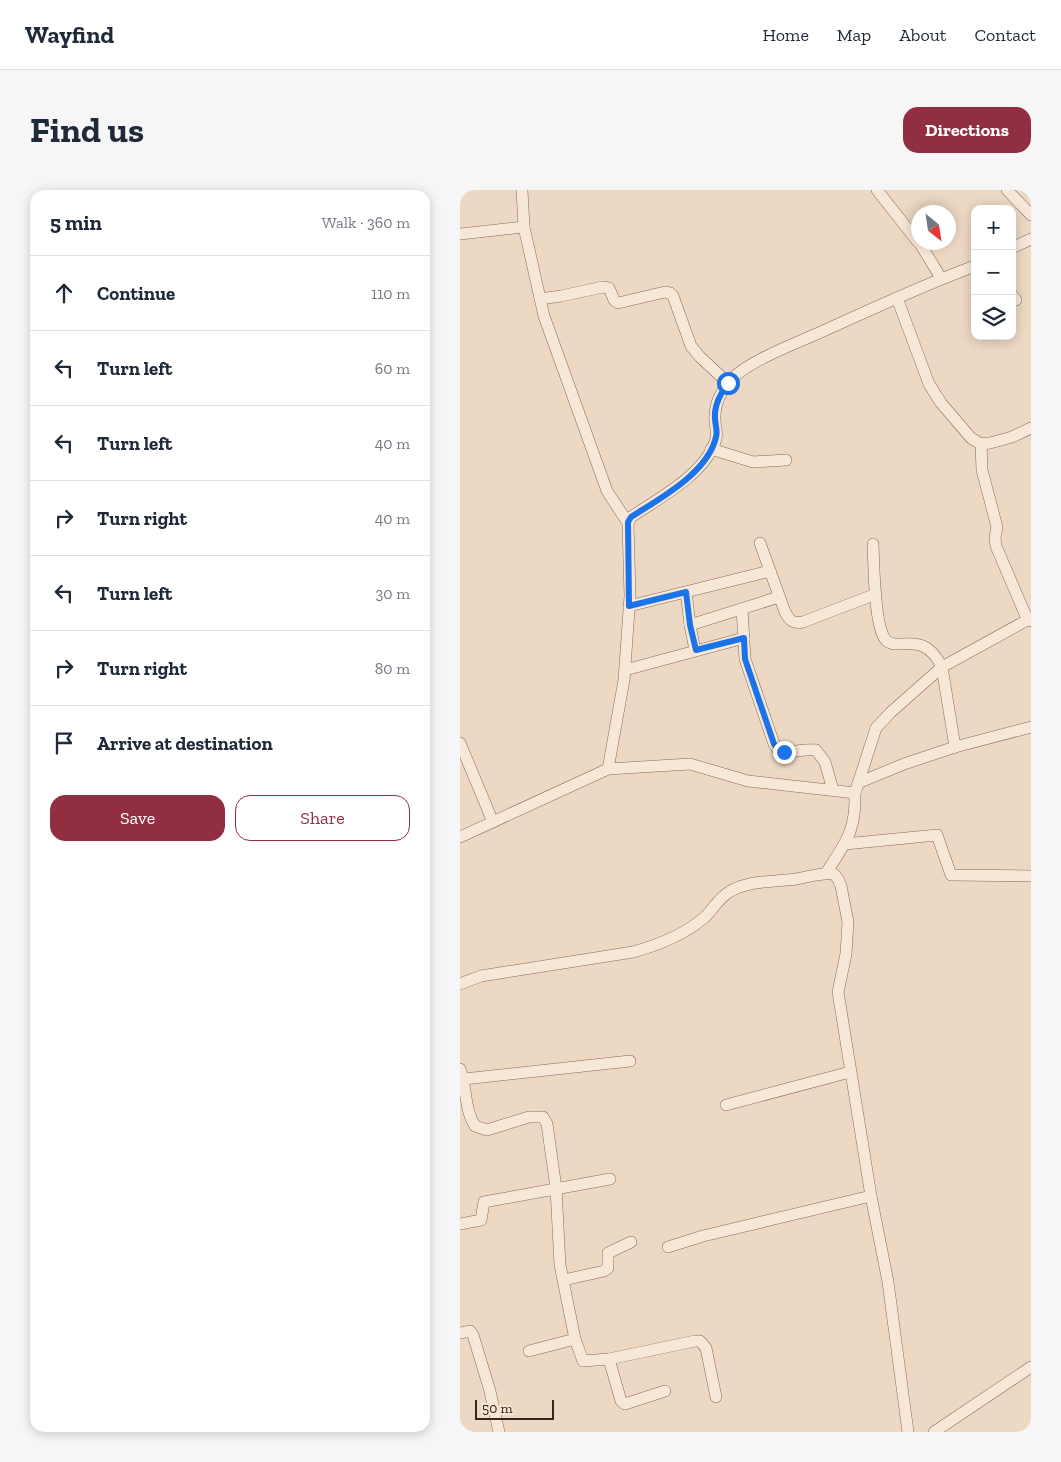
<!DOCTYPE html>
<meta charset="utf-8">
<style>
:root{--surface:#fff;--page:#f6f6f7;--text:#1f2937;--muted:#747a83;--line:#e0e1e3;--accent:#922e41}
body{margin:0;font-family:"Zilla Slab",serif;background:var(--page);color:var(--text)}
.controls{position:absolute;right:15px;top:15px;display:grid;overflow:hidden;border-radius:10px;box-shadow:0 2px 12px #0003}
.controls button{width:45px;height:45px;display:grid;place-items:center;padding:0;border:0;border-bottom:1px solid var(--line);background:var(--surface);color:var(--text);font:25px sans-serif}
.compass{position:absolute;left:451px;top:15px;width:45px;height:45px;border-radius:50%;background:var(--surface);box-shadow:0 2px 12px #0003;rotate:150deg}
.scale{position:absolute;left:15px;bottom:12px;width:79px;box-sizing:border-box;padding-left:5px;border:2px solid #36251e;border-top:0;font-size:14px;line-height:18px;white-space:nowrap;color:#36251e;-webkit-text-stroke:4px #f4e4d3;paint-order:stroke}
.stop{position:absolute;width:15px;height:15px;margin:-11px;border:4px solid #1a73e8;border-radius:50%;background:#fff}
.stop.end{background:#1a73e8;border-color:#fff;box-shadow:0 1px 5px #0008}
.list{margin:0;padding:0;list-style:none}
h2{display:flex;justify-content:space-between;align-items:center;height:65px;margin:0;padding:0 20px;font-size:21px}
h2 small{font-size:16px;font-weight:400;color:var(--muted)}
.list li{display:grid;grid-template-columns:32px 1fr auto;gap:15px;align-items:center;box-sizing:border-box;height:75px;padding:0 20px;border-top:1px solid var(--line)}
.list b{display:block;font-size:19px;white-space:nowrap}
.list em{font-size:16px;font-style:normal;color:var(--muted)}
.actions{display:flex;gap:10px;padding:15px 20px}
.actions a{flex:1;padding:11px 0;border:1px solid var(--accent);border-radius:15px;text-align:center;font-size:18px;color:var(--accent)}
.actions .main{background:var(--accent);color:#fff}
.icon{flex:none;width:28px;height:28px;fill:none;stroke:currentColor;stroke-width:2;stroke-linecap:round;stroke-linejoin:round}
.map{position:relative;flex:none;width:571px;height:1242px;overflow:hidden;border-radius:15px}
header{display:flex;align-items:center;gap:30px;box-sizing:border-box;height:70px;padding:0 25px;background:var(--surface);border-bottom:1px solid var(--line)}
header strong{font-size:24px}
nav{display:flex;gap:28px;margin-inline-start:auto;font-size:18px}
.intro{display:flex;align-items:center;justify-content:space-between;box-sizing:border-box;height:120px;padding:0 30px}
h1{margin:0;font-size:35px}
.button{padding:12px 22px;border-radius:15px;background:var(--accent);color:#fff;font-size:18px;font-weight:700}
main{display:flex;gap:30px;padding:0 30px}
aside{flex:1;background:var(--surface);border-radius:15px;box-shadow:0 2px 12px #0003}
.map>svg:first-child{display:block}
</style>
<header>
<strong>Wayfind</strong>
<nav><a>Home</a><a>Map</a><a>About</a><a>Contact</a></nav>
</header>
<div class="intro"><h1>Find us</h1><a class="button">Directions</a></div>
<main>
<aside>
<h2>5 min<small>Walk · 360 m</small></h2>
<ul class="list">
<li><svg class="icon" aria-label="ahead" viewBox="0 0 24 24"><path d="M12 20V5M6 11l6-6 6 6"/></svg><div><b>Continue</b></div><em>110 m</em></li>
<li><svg class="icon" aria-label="left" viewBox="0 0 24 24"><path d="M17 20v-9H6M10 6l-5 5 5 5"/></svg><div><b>Turn left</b></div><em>60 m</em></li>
<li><svg class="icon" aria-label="left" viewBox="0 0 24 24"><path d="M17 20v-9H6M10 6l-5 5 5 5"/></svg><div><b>Turn left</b></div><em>40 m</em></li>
<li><svg class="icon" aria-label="right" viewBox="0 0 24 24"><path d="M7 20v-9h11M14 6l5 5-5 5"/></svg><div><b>Turn right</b></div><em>40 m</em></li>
<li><svg class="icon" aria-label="left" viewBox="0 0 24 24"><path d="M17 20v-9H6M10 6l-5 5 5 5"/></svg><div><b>Turn left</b></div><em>30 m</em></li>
<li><svg class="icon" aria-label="right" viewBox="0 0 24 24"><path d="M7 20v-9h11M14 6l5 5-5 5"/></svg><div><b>Turn right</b></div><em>80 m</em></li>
<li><svg class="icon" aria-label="arrive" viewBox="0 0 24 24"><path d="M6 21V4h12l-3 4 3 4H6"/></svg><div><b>Arrive at destination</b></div></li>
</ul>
<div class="actions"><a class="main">Save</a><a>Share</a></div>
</aside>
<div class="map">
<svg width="571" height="1242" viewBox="0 0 571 1242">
<rect width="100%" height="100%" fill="#ecd8c3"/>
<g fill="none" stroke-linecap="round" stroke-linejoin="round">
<g stroke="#856a5b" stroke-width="12">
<g id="minor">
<polyline points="62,0 64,37 84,126 147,301 168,333"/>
<polyline points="417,0 458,52"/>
<polyline points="547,0 571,25"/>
<polyline points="0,44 64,37"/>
<polyline points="459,52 481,88"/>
<polyline points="552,58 571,49"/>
<polyline points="552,105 556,110"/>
<polyline points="437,108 469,194 481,213 511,248 521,254 530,253 552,247 571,238"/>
<polyline points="80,109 101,106 143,97 149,98 154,110 158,113 205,102 210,103 213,106 231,156 240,167 268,193"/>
<polyline points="521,254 522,280 537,337 535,348 536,356 568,431"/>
<polyline points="251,259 293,272 326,270"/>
<path d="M 300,353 L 325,422 C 330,431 333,434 343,432 L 416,404"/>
<path d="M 413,354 C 414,374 414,434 425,449 C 437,464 462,437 482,477 L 495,557"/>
<polyline points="226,402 230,435 235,460"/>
<polyline points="169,416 310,381"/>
<path d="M 282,419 L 285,469 L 314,554 L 319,561 C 331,564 344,558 356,560 L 365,572 L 373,600"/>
<polyline points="230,435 319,407"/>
<polyline points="165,480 284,448"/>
<polyline points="0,553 33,632"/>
<path d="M 148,579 L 164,490 L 170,406 L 168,333 L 171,327 C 199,308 246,284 256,249 C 258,241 254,234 255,226 C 255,214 261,201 269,192 C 285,172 337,153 361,142 C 412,119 463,95 515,76"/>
<polyline points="398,593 444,574 495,557 571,537"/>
<polyline points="0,647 148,579 230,574 288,591 395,603 416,538 431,522 482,477 571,428"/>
<polyline points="385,654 477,645 491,685 571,686"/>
<path d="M 366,683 C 386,652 396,641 395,603"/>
<path d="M 0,794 L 21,786 L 173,762 C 199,755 224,745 245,727 C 253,719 259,708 269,702 C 288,690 314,692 336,689 C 349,687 361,682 374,684 L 378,689 L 381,696 L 388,732 L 386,764 L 378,802 L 411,1006 L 428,1092 L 448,1242"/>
<path d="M 0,879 C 7,897 4,919 15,936 L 27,940 L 69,927 L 83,927 L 87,934 L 96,998 L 100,1075 L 115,1149 L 69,1161"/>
<polyline points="4,889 170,871"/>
<polyline points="266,915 390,882"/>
<polyline points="0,1034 21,1030 24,1012 150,989"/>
<polyline points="208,1057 243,1046 411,1006"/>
<polyline points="104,1090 144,1081 148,1078 148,1063 171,1052"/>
<polyline points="0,1143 10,1141 13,1145 30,1201 39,1242"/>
<polyline points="115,1149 123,1171 149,1169 235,1151 240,1151 246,1158 256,1207"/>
<polyline points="149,1169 161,1211 165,1214 205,1201"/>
<polyline points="474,1242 571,1177"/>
</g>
</g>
<use href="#minor" stroke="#f7e7d6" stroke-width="11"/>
</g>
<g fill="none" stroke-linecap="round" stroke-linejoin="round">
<path stroke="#1a73e8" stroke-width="6" d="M 268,193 C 261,202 254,216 255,228 C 255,235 258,241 256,247 C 248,283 199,309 171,327 L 168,332 L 169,416 L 226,402 L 230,435 L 236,460 L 284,448 L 285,469 L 314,554 L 319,561 L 324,562"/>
</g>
</svg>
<div class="controls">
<button>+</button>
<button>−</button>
<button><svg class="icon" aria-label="layers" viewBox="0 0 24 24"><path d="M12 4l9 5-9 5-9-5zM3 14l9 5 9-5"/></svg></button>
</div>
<svg class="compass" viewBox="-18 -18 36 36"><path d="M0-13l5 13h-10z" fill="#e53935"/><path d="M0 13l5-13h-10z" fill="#747a83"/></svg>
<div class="scale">50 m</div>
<div class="stop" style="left:268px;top:193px"></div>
<div class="stop end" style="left:324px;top:562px"></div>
</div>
</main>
